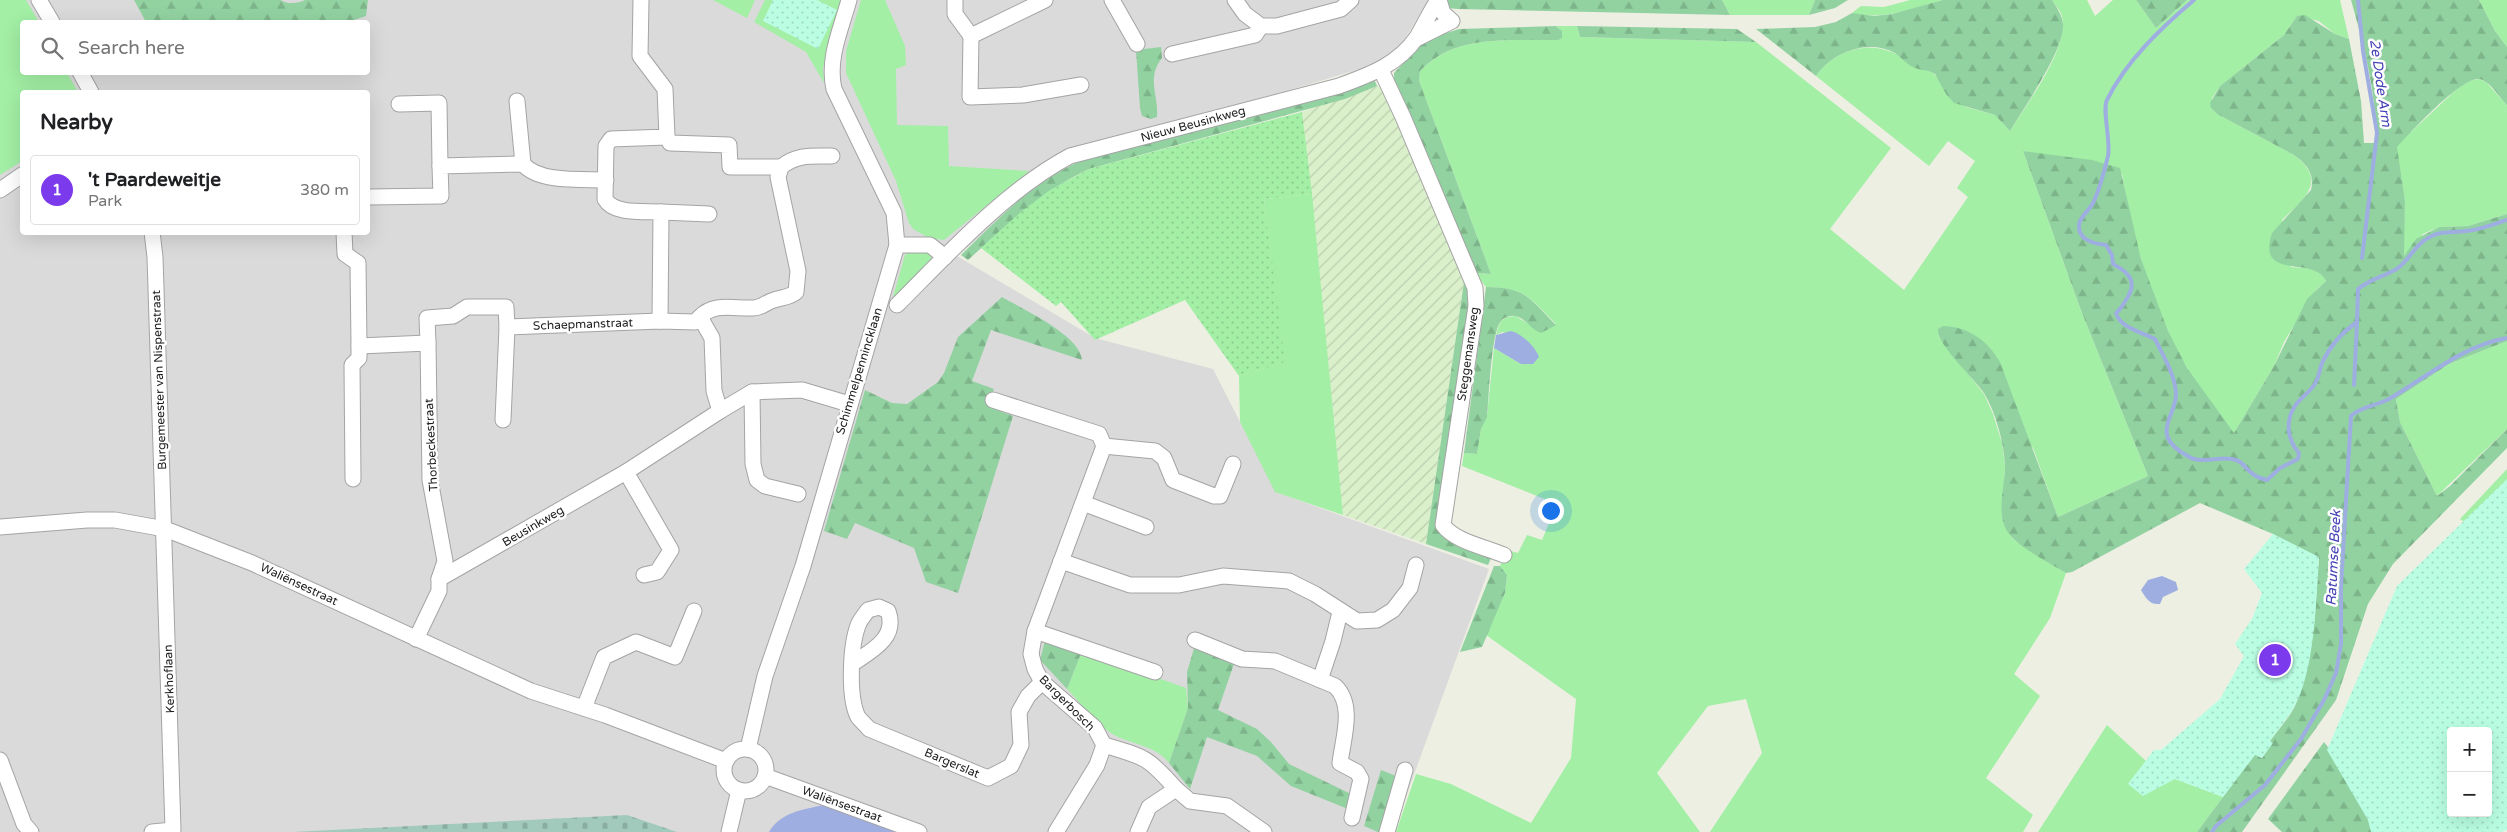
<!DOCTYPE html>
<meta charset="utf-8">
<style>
:root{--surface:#fff;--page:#f6f6f6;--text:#202124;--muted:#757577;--line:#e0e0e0;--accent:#7c3aed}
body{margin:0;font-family:"Varela Round",sans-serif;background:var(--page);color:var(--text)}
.controls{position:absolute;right:15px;bottom:15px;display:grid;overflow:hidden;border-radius:5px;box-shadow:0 5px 20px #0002}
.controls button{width:45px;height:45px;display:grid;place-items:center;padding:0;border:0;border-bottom:1px solid var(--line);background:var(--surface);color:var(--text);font:25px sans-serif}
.you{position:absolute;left:1550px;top:510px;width:18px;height:18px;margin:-12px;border:4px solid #fff;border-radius:50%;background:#1a73e8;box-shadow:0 0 0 8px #1a73e833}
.badge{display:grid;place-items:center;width:32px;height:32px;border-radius:50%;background:var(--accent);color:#fff;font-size:16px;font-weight:700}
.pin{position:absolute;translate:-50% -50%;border:2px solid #fff;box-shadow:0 1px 5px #0006}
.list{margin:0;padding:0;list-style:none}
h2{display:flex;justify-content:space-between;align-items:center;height:65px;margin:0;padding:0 20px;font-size:21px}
h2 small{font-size:16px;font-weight:400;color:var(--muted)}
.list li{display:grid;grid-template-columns:32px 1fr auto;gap:15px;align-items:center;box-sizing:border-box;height:70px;margin:0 10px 10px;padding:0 10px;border:1px solid var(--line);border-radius:5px}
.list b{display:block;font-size:19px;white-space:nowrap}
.list p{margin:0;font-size:16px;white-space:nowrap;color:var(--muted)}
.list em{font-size:16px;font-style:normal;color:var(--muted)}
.icon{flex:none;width:28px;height:28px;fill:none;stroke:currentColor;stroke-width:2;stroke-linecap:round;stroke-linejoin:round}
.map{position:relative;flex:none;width:2507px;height:832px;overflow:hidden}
.search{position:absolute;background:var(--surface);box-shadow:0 5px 20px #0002;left:20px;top:20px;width:350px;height:55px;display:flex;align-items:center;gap:12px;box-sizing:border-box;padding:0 18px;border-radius:5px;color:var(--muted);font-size:19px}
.panel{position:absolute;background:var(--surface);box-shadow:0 5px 20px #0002;left:20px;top:90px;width:350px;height:145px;border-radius:5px}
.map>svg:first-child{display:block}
</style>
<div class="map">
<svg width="2507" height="832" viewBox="0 0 2507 832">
<defs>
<pattern id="farmland-furrows" width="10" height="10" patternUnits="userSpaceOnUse" patternTransform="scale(1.25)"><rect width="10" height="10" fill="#daf0cb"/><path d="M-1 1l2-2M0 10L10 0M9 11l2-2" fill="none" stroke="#bbcdae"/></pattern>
<pattern id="forest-firs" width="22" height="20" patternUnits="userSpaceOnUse" patternTransform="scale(1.25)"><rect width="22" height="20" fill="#92d2a1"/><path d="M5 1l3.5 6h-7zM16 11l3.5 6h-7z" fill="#7db48a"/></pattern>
<pattern id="cemetery-stones" width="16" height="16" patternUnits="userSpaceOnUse" patternTransform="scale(1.25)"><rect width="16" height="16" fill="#a1cabd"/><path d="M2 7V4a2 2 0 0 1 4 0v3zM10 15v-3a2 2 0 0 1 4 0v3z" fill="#8aada2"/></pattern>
<pattern id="park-dots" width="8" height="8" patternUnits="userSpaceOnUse" patternTransform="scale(1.25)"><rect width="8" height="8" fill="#b9fee3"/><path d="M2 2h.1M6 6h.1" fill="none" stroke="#9fd9c2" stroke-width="1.8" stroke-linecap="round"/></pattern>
<pattern id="garden-dots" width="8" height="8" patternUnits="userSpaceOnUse" patternTransform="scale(1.25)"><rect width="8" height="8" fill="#a2efa5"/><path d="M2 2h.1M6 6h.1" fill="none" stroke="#8bcc8e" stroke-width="1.8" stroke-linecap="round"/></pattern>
</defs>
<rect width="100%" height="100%" fill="#edefe2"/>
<path fill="#dbdada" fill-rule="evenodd" d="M 0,0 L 1428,0 L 1393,59 L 1163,128 L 1072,160 L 957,256 L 1095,338 L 1213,369 L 1276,492 L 1489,569 L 1393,832 L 0,832 ZM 22,22 L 368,22 L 368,72 L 22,72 ZM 22,92 L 368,92 L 368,232 L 22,232 Z"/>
<polygon fill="url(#farmland-furrows)" points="1377,86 1386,88 1465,275 1426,544 1343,515 1302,112"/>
<g fill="#a2efa5">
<polygon points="0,0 26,0 39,22 22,22 22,72 67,73 78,92 22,92 22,161 0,175"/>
<polygon points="713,0 755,0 747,18"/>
<polygon points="765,0 843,0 823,68 824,83 806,52 754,22"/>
<polygon points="861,0 885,0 905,46 906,65 896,69 897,125 948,126 949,166 1029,171 944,240 929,238 913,229 909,223 896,181 846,73 846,51"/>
<polygon points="1722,0 1815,0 1809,15 1730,15"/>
<path d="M 1910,0 L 1943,0 C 1913,8 1883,21 1852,13 L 1861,6 L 1884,7 Z"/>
<path d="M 2052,0 L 2087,0 L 2095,16 L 2113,0 L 2136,0 L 2156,28 L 2187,0 L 2340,0 L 2349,39 L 2335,34 L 2319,21 L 2297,16 L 2284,35 L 2220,86 L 2212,98 L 2211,108 L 2217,114 L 2294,155 C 2328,181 2305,198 2282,220 L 2291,267 C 2304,268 2320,267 2326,281 L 2316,290 L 2284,342 L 2274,366 L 2234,433 C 2218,412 2201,391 2187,368 C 2152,310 2133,240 2122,174 L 2023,151 L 2082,313 L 2148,476 L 2058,517 L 2033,448 L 1937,335 L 1984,394 L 1993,414 L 2002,443 L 2005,466 L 2002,518 L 2012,538 L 2066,573 L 2050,618 L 2014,674 L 2040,696 L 1986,778 L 2033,815 L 2023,832 L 1710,832 L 1762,753 L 1746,699 L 1708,706 L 1657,773 L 1700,832 L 1396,832 L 1416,774 L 1451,784 L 1531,823 L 1571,758 L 1576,699 L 1486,635 L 1505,593 L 1507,575 L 1500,566 L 1507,550 L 1518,553 L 1527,535 L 1542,540 L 1557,504 L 1462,466 L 1464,453 L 1477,454 L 1481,429 L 1487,416 L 1494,348 L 1521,364 L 1533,347 L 1523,338 L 1502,332 L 1496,335 L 1500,322 L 1507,317 L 1515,316 L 1529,324 L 1556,324 C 1529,298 1526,287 1486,287 L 1475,273 L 1491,274 L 1424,94 L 1419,80 L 1420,71 C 1457,33 1510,41 1558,40 L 1560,29 L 1556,26 L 1577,26 L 1580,37 L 1756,42 L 1891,148 L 1830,229 L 1904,290 L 1968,197 L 1957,188 L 1975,161 L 1948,141 L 1929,166 L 1816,76 C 1832,52 1865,41 1892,52 C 1906,58 1914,70 1931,71 L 1940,80 L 1946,94 L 1966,107 L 1995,115 L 2010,131 C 2027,104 2069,48 2062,17 C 2061,11 2055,5 2052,0 Z"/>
<polygon points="2479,0 2507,0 2507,47 2495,31"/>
<polygon points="2479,79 2486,82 2507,105 2507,214 2468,226 2439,227 2423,234 2403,257 2405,201 2396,146 2458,88 2470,81"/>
<polygon points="1312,194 1343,515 1275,492 1240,422 1239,376 1284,362 1264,199"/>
<polygon points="912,250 927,250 933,260 891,304 905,255"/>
<polygon points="2507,341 2507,429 2437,496 2400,422 2396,399 2449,364"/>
<polygon points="2507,469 2507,544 2476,530 2460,519"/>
<path d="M 1082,651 L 1186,688 L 1188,708 L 1169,763 C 1154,743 1126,745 1108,731 C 1096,723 1079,701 1067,689 Z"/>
<polygon points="2107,725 2146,761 2128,784 2175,779 2223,797 2197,832 2038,832"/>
</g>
<g fill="url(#forest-firs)">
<path d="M 134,0 L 281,0 C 287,5 299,3 305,0 L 368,0 L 366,16 L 348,22 L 146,22 Z"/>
<polygon points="1445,0 1722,0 1730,15 1458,9 1446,8"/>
<polygon points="1815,0 1848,0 1835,8 1809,15"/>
<path d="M 1943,0 L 2052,0 C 2057,8 2062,15 2063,24 C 2065,49 2024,108 2010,131 L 1995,115 L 1954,103 L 1946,94 L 1935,74 C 1928,69 1920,71 1913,67 C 1906,64 1901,57 1895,53 C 1868,38 1831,53 1816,76 L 1756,29 L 1815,27 L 1836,22 L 1852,13 L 1874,16 L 1892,14 Z"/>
<polygon points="2136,0 2187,0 2156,28"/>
<path d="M 2351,0 L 2479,0 L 2495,31 L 2507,47 L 2507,105 C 2500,98 2489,80 2479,79 C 2460,78 2411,132 2397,147 L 2405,201 L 2404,256 L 2416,239 L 2439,227 L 2468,226 L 2507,214 L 2507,341 L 2449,364 L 2396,399 L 2400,422 L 2437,496 L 2450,486 L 2507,429 L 2507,448 L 2393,564 L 2368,604 L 2336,700 L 2242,832 L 2197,832 L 2255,754 L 2262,758 L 2272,743 L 2270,741 C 2278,730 2289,718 2295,706 C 2315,660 2315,607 2319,558 L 2273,534 L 2200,503 L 2072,572 L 2066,573 C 2050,563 2016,546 2007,531 C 1996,513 2005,486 2005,466 C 2004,443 1996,413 1984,393 C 1974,378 1936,344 1938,329 L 1943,326 C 1969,327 1987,340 2000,362 L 2058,517 L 2148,476 L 2082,313 L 2023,151 L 2092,160 L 2120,168 L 2141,259 L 2168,331 L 2187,368 L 2234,433 L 2274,366 L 2307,299 L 2326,281 C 2314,255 2256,282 2272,233 L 2311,190 C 2315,173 2306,164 2294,155 L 2217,114 L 2211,108 L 2210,103 L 2220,86 L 2284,35 L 2297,16 L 2305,15 L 2335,34 L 2349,39 L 2361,101 L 2364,143 L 2376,143 C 2377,95 2364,46 2351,0 Z"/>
<path d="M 1556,26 L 1562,31 L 1562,38 L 1558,40 C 1510,41 1456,33 1420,71 L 1419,80 L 1424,94 L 1491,274 L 1475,273 L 1394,81 L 1394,73 L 1427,39 L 1459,29 Z"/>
<polygon points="1577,26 1737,29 1756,42 1580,37"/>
<path d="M 1161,47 L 1162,58 C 1146,78 1159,95 1157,117 L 1151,119 L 1142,116 L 1140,108 L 1136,50 Z"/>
<path d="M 1373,77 L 1377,86 L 1345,99 L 1089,169 C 1042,191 1006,226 968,260 L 961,255 C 1000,218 1030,184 1080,161 Z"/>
<polygon points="1465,275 1474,294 1443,525 1494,552 1488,565 1426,544"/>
<path d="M 1486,287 C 1526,287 1529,298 1556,325 L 1541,333 C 1531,330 1526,318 1515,316 C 1509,315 1502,318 1499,324 C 1491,341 1489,395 1487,417 L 1481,429 L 1477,454 L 1464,453 Z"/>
<path d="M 1002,297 C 1022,309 1080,335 1082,360 L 991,330 L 972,381 L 994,389 L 987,406 L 1013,416 L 958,593 L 926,582 L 914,548 L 855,523 L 847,539 L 824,531 L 865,390 L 892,403 L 907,404 L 938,382 L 944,373 L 958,337 Z"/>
<polygon points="1494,566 1500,566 1507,575 1505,593 1482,647 1460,652"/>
<polygon points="1046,637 1082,651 1067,689 1040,660"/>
<polygon points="1195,645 1235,661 1218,710 1257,729 1271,742 1289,764 1353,795 1348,809 1291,786 1257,756 1207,737 1190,789 1169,763 1188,708 1187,672"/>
<polygon points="2324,742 2356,785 2373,832 2282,832 2268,819"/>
<polygon points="1381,770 1396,776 1380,832 1378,832 1364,826"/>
</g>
<polygon fill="url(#cemetery-stones)" points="627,815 677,832 292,832"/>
<g fill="url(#park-dots)" fill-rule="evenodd">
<polygon points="773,0 817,0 837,10 818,49 763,21"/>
<path d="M 2507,479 L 2507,830 L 2501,832 L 2371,832 L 2368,820 L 2327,750 L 2397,586 ZM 2451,731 L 2488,731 L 2488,813 L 2451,813 Z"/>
<path d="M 2273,534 L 2319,557 C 2316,600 2315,673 2293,709 C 2286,720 2278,730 2270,741 L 2273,743 L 2262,758 L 2255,755 L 2223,797 L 2175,779 L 2143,796 L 2128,784 L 2154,750 L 2161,750 L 2220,699 L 2244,656 L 2235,644 L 2252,619 L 2262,593 L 2244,569 Z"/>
</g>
<polygon fill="url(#garden-dots)" points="1302,112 1312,194 1264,199 1285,362 1239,376 1185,300 1095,340 1061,302 1056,306 981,248 1022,211 1050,190 1089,169"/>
<g fill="#9eaee1">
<path d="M 1511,331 C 1522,334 1535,346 1539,357 L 1533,364 L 1521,364 L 1494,348 L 1496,335 Z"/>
<path d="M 2162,576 L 2176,582 L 2178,590 L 2163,597 L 2160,604 C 2149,605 2146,598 2141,590 L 2148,580 Z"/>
<path d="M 823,805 L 897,832 L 769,832 C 781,812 802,810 823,805 Z"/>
</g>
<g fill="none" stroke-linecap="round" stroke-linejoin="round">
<g stroke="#9eaee1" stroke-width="4">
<path d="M 2194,0 C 2161,28 2126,61 2107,100 C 2102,109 2111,142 2108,156 C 2104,172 2100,189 2093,203 C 2089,211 2080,216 2079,225 C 2078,241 2095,244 2106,245 L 2112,255 L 2113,264 C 2130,273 2138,282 2126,300 C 2123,305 2121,309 2116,313 C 2120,328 2142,332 2155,339 C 2163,355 2175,375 2176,393 C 2177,415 2151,432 2181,452 C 2185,454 2190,458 2194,459 C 2209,463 2222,455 2236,460 C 2246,463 2247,476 2267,480 L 2280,468 L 2298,459 L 2299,453 C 2287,439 2285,421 2295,406 C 2300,398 2309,393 2314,385 C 2319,379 2319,371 2322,363 C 2330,346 2341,333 2357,322 L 2358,289 C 2370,279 2382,277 2395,270 C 2409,262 2413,246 2428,238 C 2440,230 2452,233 2466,231 C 2479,230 2494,224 2507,220"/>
<polyline points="2358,0 2363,51 2377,133 2362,258"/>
<polyline points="2354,385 2357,322"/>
<path d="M 2212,832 L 2216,826 L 2265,785 L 2301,739 L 2324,700 L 2336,673 L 2341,644 L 2341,586 L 2351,416 C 2362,406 2376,406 2389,399 C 2427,377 2462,346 2507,338"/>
</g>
<g stroke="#a4a4a4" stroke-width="17">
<g id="minor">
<polyline points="39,0 52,22"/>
<path d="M 641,0 L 640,56 L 665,89 L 667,137 L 611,139 L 606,146 L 605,199 C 614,215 644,211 661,212 L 660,321"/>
<polyline points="955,0 955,14 971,36"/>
<polyline points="1045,0 971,36 970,97 1023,95 1081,85"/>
<polyline points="1112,0 1137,44"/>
<polyline points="1235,0 1245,14 1261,26 1277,26 1341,9 1351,0"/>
<polyline points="1416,39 1452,21 1443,13 1439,0"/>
<polyline points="1172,54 1255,35 1261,26"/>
<path d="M 1381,70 L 1403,117 L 1475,288 L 1476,306 L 1443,525 C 1454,541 1485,547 1504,555"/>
<polyline points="80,72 91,92"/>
<polyline points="517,101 523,164"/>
<polyline points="399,104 439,103 440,166"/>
<path d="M 667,137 L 670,143 L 729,145 L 730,167 L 781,167 L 778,177 L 798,271 L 796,292 C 789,298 782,297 774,300 C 766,302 762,308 753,308 C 735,309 714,302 700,317"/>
<path d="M 781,167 C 797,154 812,156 832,156"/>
<polyline points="0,190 22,175"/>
<path d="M 368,197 L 441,196 L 440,166 L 523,164 C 539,183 582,179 606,180"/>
<polyline points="661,212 709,214"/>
<polyline points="152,232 155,257 173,830 152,832"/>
<polyline points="344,232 345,254 358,263 359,346 428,343 430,480 445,561 439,579 439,591 416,639"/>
<polyline points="897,245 930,245 945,257"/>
<path d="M 897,305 C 948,254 1006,190 1070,156 L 1339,86 C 1369,75 1398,65 1417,37 C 1424,25 1430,12 1438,0"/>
<polyline points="428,343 427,318 453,316 467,307 506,307 507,327 660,321 695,322 700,317 712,338 714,391 720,411"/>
<polyline points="752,392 753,464 757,480 765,486 798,494"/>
<polyline points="993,400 1099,434 1104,446 1035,631 1031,654 1035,669 1042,682 1095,728 1104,745 1097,765 1056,832"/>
<polyline points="503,420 507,327"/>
<polyline points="1104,446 1155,451 1164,458 1173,480 1214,496 1220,496 1233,464"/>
<polyline points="626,472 671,550 657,572 644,575"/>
<polyline points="353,479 352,365 359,358 359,346"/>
<polyline points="1083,503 1146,527"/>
<polyline points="0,527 87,520 115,520 165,529 252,563 531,691 605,715 726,761"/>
<polyline points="1061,561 1130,585 1179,585 1223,576 1289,581 1315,594 1357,621 1377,620 1393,610 1410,588 1416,565"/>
<polyline points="439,579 626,472 720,411 752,392 802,390 849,404"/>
<polyline points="1035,631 1155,672"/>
<path d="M 1195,640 L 1242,659 L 1275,661 L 1335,686 C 1355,705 1343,738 1340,763 L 1357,772 L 1361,779 L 1352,818"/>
<path d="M 852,664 C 871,651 898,638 888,611 L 879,607 L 868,610 C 865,614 861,619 859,623 C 850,644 848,697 858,717 C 861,721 866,725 869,729 L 988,778 L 1011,766 L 1021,745 L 1019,712 L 1028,696 L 1042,682"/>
<polyline points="1320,680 1333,641 1340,612"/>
<polyline points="584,708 604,657 636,642 675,657 694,611"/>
<path d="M 1104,745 C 1145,757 1148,757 1176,789 L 1149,807 L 1138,832"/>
<path d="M 748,749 L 765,676 L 803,566 L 897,245 L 894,213 L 834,89 C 827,59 841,29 849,0"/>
<circle cx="745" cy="770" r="21"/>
<polyline points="0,760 24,824 31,832"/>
<polyline points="765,776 919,832"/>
<polyline points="1176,789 1190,801 1227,806 1264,832"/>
<polyline points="729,832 739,790"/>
<polyline points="1387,832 1405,770"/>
</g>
</g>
<use href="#minor" stroke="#fff" stroke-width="15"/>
</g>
<g text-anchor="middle" stroke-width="5" stroke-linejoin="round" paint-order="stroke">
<g font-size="12" fill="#1d1d1d" stroke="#fff">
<text transform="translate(1193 124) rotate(-15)" y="4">Nieuw Beusinkweg</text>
<text transform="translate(583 324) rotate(-2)" y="4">Schaepmanstraat</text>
<text transform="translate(1468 354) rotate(-82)" y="4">Steggemansweg</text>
<text transform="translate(859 371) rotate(-73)" y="4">Schimmelpennincklaan</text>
<text transform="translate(159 380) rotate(-92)" y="4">Burgemeester van Nispenstraat</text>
<text transform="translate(431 445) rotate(-93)" y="4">Thorbeckestraat</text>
<text transform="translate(533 526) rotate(-30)" y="4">Beusinkweg</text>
<text transform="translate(299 584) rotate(25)" y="4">Waliënsestraat</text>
<text transform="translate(169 679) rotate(-92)" y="4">Kerkhoflaan</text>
<text transform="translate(1067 703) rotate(45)" y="4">Bargerbosch</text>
<text transform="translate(952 763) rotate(23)" y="4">Bargerslat</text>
<text transform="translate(842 804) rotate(20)" y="4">Waliënsestraat</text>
</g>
<g font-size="14" font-style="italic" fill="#4441b5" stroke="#fff">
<text transform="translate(2381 83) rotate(82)" y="5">2e Dode Arm</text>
<text transform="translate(2333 558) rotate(-87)" y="5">Ratumse Beek</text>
</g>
</g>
</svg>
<div class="controls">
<button>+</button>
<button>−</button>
</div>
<div class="you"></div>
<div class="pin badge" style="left:2275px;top:660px">1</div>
<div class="search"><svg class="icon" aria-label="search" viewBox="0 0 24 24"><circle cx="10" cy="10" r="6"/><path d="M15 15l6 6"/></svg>Search here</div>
<section class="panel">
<h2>Nearby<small></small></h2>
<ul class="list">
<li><span class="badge">1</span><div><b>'t Paardeweitje</b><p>Park</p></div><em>380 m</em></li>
</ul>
</section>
</div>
